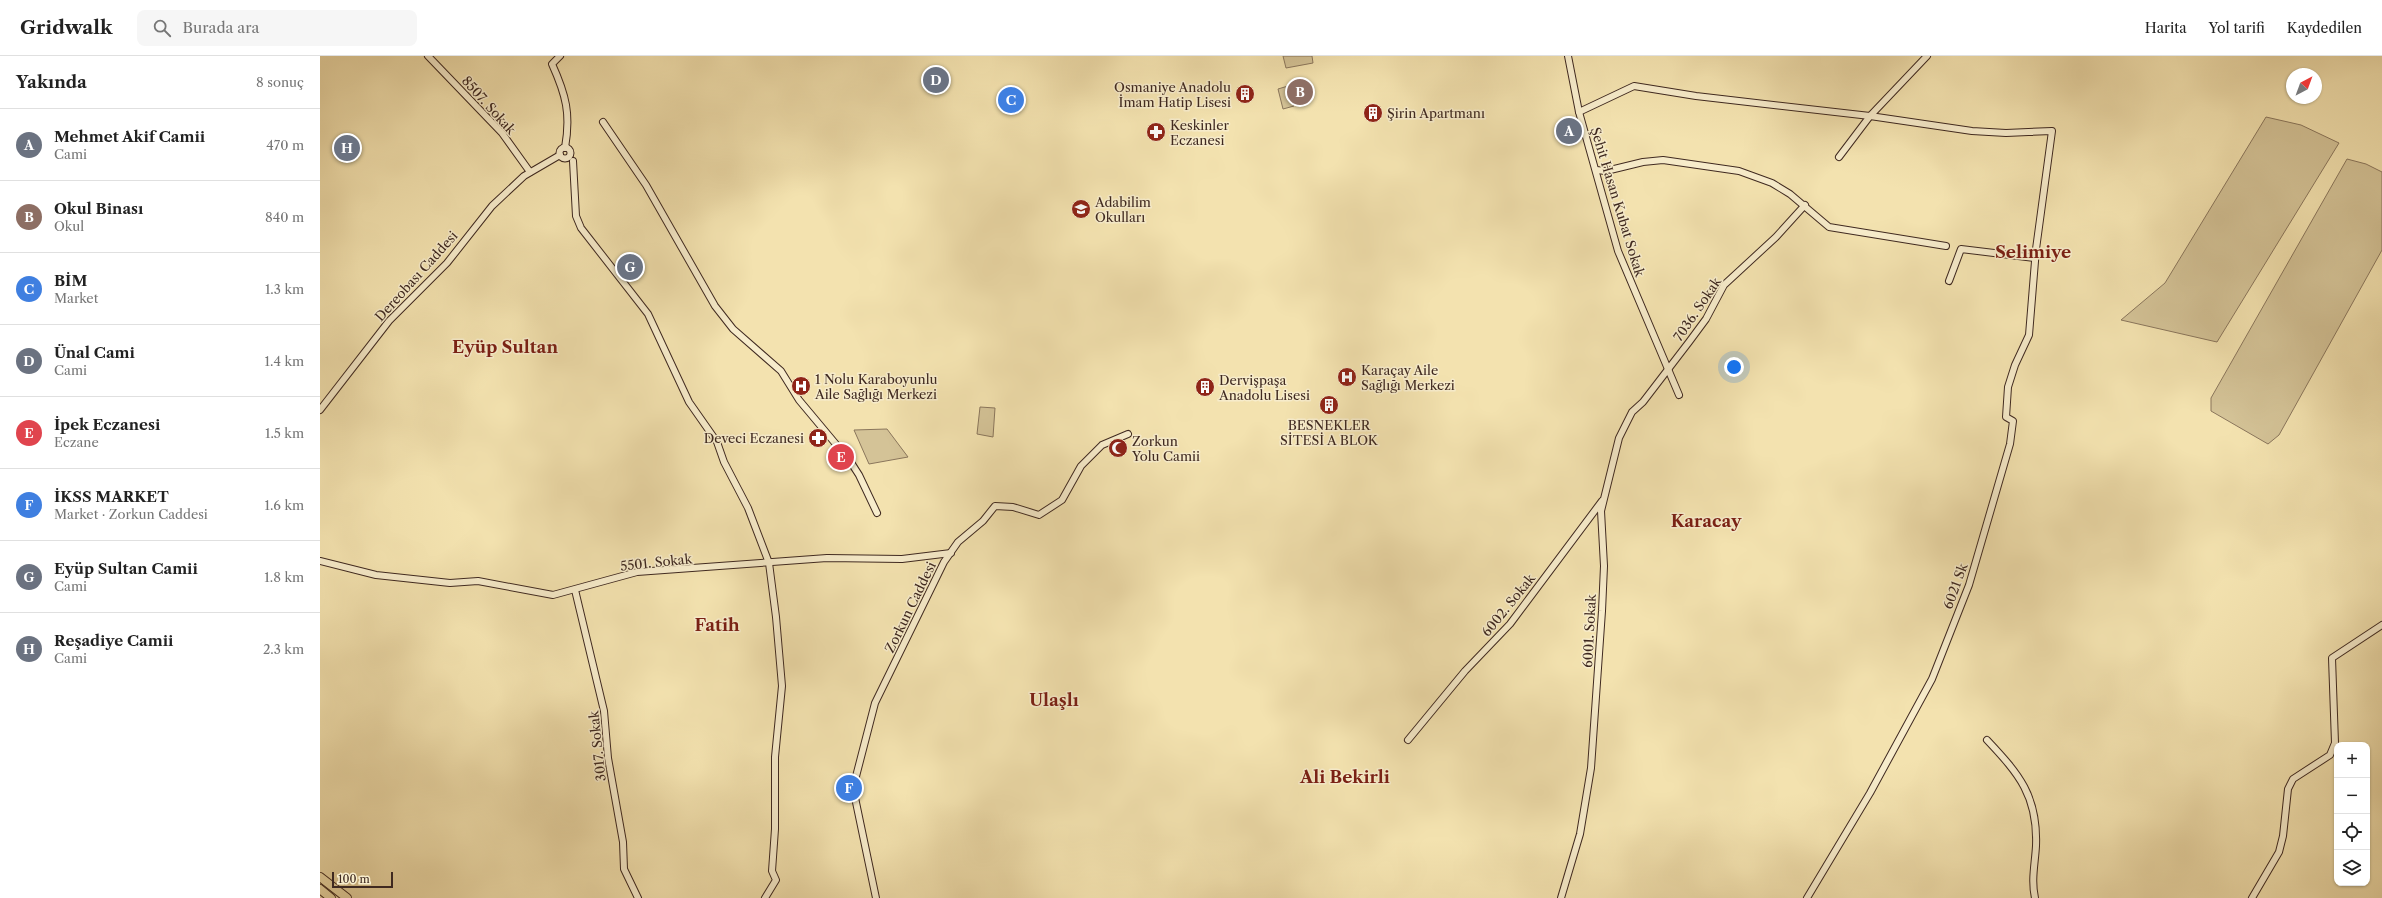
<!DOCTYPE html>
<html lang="tr">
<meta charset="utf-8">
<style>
:root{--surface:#fff;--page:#f6f6f6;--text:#222;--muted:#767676;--line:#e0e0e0;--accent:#8f2418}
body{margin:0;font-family:"Libre Caslon Text",serif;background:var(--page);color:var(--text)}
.controls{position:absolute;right:12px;bottom:12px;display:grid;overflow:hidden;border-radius:8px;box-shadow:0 1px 3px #0004}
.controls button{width:36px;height:36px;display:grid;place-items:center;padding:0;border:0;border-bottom:1px solid var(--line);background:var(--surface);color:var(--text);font:20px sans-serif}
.compass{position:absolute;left:1966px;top:12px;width:36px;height:36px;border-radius:50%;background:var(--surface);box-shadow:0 1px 3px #0004;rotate:41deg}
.scale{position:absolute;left:12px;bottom:10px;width:61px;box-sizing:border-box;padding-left:4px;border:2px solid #3f2920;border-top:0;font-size:11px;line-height:14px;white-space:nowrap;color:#3f2920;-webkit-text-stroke:3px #f7eccb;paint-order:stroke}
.you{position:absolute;left:1414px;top:311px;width:14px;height:14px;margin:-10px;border:3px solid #fff;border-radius:50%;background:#1a73e8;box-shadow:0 0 0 6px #1a73e833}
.badge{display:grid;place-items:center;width:26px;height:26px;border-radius:50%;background:var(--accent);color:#fff;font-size:13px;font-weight:700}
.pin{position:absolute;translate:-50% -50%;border:2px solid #fff;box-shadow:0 1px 4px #0006}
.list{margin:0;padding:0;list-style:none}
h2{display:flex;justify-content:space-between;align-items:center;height:52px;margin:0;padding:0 16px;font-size:17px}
h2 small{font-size:13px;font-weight:400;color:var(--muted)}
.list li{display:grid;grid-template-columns:26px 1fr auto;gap:12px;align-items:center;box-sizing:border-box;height:72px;padding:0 16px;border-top:1px solid var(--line)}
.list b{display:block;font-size:15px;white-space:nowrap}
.list p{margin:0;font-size:13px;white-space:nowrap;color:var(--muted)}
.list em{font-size:13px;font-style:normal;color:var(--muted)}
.icon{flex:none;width:22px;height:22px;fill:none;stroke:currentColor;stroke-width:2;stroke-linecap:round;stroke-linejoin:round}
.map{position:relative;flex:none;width:2062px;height:842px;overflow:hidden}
header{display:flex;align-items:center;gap:24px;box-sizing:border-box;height:56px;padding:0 20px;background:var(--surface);border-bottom:1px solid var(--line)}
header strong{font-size:19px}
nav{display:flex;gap:22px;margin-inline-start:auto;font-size:14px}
.search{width:280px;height:36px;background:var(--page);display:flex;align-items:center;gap:10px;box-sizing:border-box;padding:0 14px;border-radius:8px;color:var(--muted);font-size:15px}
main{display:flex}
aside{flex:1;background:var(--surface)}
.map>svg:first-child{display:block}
</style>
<header>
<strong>Gridwalk</strong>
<div class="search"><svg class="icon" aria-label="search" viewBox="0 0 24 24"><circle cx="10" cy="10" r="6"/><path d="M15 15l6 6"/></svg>Burada ara</div>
<nav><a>Harita</a><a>Yol tarifi</a><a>Kaydedilen</a></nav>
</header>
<main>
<aside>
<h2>Yakında<small>8 sonuç</small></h2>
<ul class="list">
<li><span class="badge" style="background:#6b7280">A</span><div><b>Mehmet Akif Camii</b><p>Cami</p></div><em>470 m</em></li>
<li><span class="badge" style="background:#8d6e63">B</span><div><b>Okul Binası</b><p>Okul</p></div><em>840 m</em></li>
<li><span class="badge" style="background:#3f7fe0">C</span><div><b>BİM</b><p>Market</p></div><em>1.3 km</em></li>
<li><span class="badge" style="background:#6b7280">D</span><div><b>Ünal Cami</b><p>Cami</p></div><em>1.4 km</em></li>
<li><span class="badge" style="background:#e0444e">E</span><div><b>İpek Eczanesi</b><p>Eczane</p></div><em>1.5 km</em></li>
<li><span class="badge" style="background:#3f7fe0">F</span><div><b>İKSS MARKET</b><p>Market · Zorkun Caddesi</p></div><em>1.6 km</em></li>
<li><span class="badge" style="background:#6b7280">G</span><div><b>Eyüp Sultan Camii</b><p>Cami</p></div><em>1.8 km</em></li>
<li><span class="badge" style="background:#6b7280">H</span><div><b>Reşadiye Camii</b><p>Cami</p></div><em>2.3 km</em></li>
</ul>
</aside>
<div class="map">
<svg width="2062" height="842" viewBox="0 0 2062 842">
<rect width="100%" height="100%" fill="#f3e2af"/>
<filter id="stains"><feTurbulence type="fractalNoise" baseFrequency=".005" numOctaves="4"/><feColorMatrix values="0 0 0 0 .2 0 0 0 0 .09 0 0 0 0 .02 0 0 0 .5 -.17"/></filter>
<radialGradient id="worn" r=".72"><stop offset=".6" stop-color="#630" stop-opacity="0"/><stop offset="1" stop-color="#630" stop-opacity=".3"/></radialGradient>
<g fill="#d4c397" stroke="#8a765c">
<polygon points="963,0 992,0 993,7 966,12"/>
<polygon points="968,30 974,50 963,53 958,33"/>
<polygon points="1946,61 1981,69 2019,87 1897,286 1801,264 1845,227"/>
<polygon points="2027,103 2046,108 2062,116 2062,194 1959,379 1948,388 1891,355 1891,342"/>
<polygon points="660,351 675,352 673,381 657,378"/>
<polygon points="567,373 588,401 549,408 534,374"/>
</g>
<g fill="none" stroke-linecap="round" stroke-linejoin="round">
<g stroke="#3f2920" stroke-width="8">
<g id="secondary">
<polyline points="108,0 182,77 210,116"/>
<path d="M 240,0 L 232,8 C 246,39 251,58 245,92"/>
<polyline points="1248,0 1259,56 1298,195 1359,339"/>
<polyline points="1259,56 1314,30 1376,40 1550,60 1652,75 1686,77 1732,75 1716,193 1709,279 1695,309 1688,331 1686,361 1693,365 1690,388 1649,529 1612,623 1550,737 1487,842"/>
<polyline points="283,66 326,129 395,250 413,273 461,315 479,344 530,405 539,419 557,457"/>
<circle cx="245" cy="97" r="5.5"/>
<polyline points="1519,101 1550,60 1607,0"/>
<polyline points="253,105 256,160 261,172 328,258 369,346 397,386 404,406 428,452 449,507 456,561 462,630 455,701 455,773 452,815 456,824 445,842"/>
<polyline points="1276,114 1286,115 1323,106 1343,104 1419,115 1452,127 1470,138 1509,171 1626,190"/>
<polyline points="1629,225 1641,193 1715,202"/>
<polyline points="0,354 69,265 127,207 172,150 204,120 240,99"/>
<polyline points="0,505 56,519 130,527 158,525 233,539 317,516 507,502 582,503 631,497"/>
<polyline points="255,534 284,655 288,702 303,786 304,813 318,842"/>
<polyline points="1088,684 1145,615 1190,568 1282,445"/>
<path d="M 1667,684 C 1699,718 1718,740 1716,790 C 1715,808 1711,824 1715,842"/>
<polyline points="556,842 533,732 555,647 624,506 638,486 663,465 675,450 693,451 719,459 742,444 761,410 782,389 808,378"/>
<polyline points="1241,842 1260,778 1271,712 1282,555 1284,510 1281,455 1299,382 1312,356 1323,346 1369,286 1386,263 1404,229 1456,181 1485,149"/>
<polyline points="1932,842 1959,796 1963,780 1968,733 1973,723 2010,699 2015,687 2012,602 2062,569"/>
</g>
</g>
<g stroke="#3f2920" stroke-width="10">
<g id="highway">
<polyline points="0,821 27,842"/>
<polyline points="0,833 11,842"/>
</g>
</g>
<use href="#secondary" stroke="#f7eccb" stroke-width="6"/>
<use href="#highway" stroke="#f3e2af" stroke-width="8"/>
</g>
<defs>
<g id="building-disc" transform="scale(1)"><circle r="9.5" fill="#8f2418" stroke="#f7eccb"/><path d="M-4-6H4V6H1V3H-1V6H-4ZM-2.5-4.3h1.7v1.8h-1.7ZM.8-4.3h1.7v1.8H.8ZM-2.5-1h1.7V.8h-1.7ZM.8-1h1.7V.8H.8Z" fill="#fff"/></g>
<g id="pharmacy-disc" transform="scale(1)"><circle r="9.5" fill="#8f2418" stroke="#f7eccb"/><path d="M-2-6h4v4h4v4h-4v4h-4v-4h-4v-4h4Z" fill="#fff"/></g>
<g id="school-disc" transform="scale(1)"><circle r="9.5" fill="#8f2418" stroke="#f7eccb"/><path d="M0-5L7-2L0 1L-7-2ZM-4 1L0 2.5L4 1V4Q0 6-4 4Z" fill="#fff"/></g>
<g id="hospital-disc" transform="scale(1)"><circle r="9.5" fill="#8f2418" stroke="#f7eccb"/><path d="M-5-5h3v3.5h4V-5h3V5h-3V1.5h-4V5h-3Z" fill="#fff"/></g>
<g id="mosque-disc" transform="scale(1)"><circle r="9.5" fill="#8f2418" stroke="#f7eccb"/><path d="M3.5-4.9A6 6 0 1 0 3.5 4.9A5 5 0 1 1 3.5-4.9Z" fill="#fff"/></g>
</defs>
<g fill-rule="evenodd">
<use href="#building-disc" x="925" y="38"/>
<use href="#building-disc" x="1053" y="57"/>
<use href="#pharmacy-disc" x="836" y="76"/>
<use href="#school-disc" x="761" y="153"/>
<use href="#hospital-disc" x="1027" y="321"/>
<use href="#hospital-disc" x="481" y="330"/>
<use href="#building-disc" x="885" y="331"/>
<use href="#building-disc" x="1009" y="349"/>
<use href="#pharmacy-disc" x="498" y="382"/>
<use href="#mosque-disc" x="798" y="392"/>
</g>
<g text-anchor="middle" stroke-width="3" stroke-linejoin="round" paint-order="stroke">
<g font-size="13" fill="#3f2920" stroke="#f7eccb" text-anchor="start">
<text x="911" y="36" text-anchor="end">Osmaniye Anadolu<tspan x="911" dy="15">İmam Hatip Lisesi</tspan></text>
<text x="1067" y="62">Şirin Apartmanı</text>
<text x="850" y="74">Keskinler<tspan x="850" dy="15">Eczanesi</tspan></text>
<text x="775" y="151">Adabilim<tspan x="775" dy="15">Okulları</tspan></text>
<text x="1041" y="319">Karaçay Aile<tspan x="1041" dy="15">Sağlığı Merkezi</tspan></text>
<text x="495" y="328">1 Nolu Karaboyunlu<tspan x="495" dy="15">Aile Sağlığı Merkezi</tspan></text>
<text x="899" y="329">Dervişpaşa<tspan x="899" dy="15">Anadolu Lisesi</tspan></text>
<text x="1009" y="374" text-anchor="middle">BESNEKLER<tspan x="1009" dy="15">SİTESİ A BLOK</tspan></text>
<text x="484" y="387" text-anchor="end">Deveci Eczanesi</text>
<text x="812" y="390">Zorkun<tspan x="812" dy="15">Yolu Camii</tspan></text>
</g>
<g font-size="13" fill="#3f2920" stroke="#f7eccb">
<text transform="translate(169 49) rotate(48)" y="5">8507. Sokak</text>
<text transform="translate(1298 146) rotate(73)" y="5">Şehit Hasan Kubat Sokak</text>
<text transform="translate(96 220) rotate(-48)" y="5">Dereobası Caddesi</text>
<text transform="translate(1377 253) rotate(-56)" y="5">7036. Sokak</text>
<text transform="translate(336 506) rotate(-6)" y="5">5501. Sokak</text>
<text transform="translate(1635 530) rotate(-70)" y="5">6021 Sk</text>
<text transform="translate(1188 549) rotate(-51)" y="5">6002. Sokak</text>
<text transform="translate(590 551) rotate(-64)" y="5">Zorkun Caddesi</text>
<text transform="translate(1269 575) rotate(-87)" y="5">6001. Sokak</text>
<text transform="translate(277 690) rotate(-96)" y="5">3017. Sokak</text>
</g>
<g font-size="17" font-weight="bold" fill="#7a1f14" stroke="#f7eccb">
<text x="1713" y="202">Selimiye</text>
<text x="185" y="297">Eyüp Sultan</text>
<text x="1386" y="471">Karacay</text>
<text x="397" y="575">Fatih</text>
<text x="734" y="650">Ulaşlı</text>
<text x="1025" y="727">Ali Bekirli</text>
</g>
</g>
<rect width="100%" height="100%" filter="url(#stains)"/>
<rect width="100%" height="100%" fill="url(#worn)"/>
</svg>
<div class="controls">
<button>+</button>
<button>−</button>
<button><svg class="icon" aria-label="locate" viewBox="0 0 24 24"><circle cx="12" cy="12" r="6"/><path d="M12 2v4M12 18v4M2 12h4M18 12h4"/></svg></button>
<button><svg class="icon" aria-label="layers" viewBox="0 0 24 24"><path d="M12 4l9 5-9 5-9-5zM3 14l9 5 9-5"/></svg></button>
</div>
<svg class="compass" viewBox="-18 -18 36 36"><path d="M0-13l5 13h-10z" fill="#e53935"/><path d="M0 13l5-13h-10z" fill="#767676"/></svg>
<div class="scale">100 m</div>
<div class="you"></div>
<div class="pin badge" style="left:1249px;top:75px;background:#6b7280">A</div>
<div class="pin badge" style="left:980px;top:36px;background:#8d6e63">B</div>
<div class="pin badge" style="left:691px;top:44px;background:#3f7fe0">C</div>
<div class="pin badge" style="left:616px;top:24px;background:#6b7280">D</div>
<div class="pin badge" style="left:521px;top:401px;background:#e0444e">E</div>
<div class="pin badge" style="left:529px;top:732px;background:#3f7fe0">F</div>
<div class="pin badge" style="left:310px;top:211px;background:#6b7280">G</div>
<div class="pin badge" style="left:27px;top:92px;background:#6b7280">H</div>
</div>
</main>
